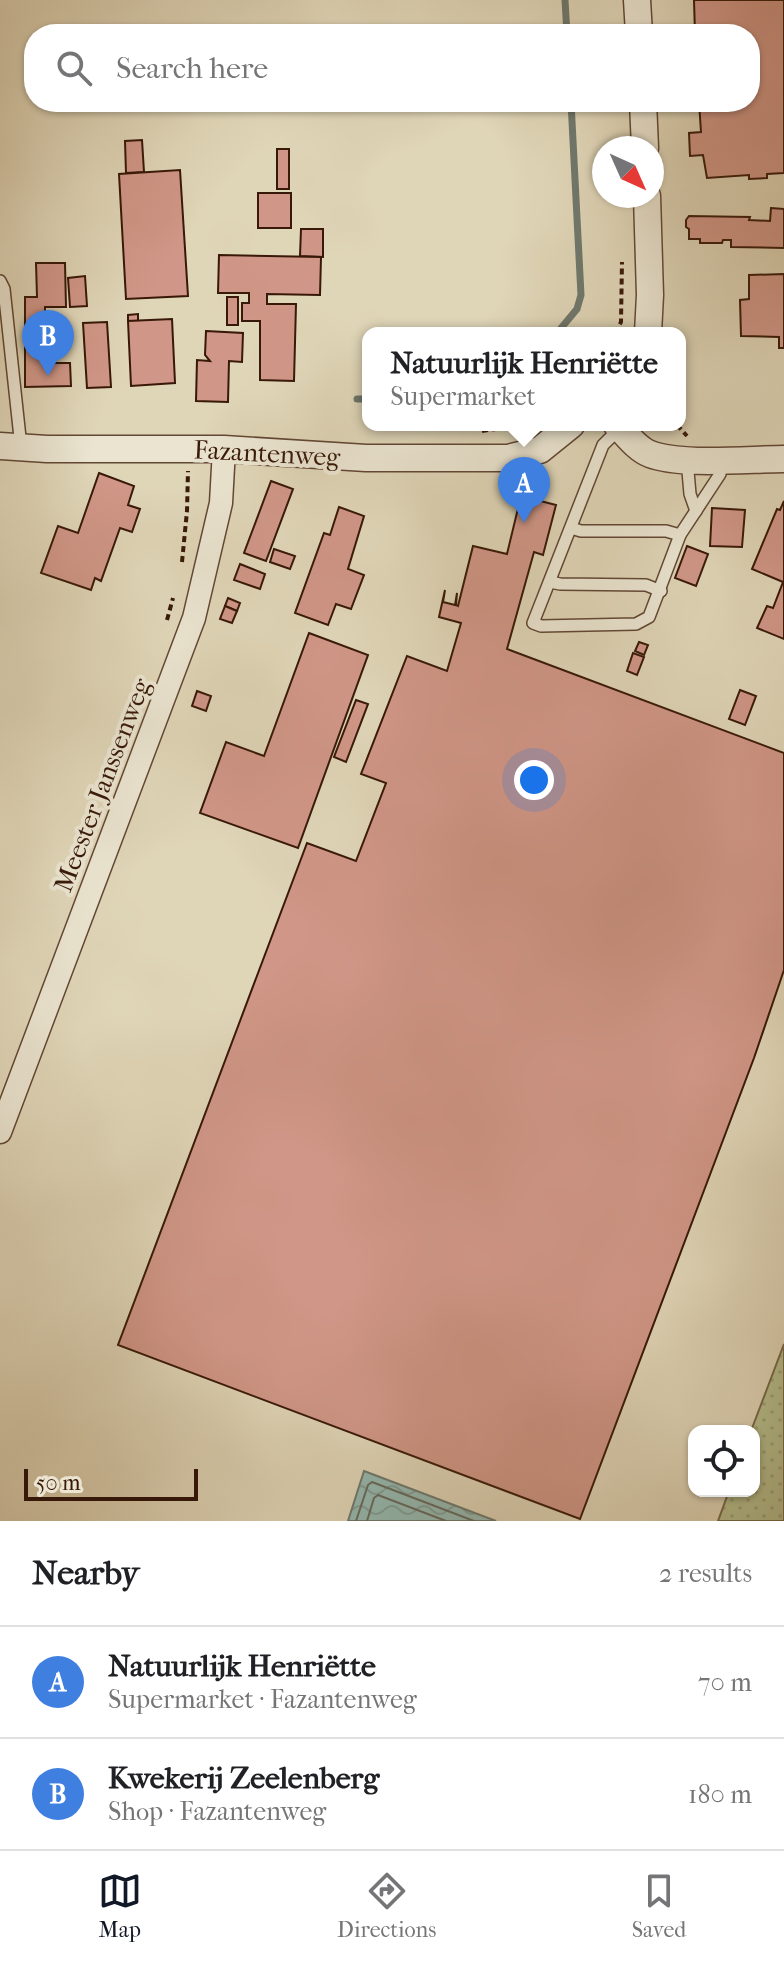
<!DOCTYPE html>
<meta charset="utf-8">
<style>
:root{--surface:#fff;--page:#f2f2f2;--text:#202124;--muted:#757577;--line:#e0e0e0;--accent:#111827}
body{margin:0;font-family:"IM FELL French Canon",serif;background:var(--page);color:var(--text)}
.controls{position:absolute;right:24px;bottom:24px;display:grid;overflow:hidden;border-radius:16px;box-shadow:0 2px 6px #0004}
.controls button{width:72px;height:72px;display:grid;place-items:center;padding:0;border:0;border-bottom:2px solid var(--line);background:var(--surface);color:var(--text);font:40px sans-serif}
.compass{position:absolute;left:592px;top:136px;width:72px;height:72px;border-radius:50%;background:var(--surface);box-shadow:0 2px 6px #0004;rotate:135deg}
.scale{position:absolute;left:24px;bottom:20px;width:174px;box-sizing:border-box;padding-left:8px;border:4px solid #381808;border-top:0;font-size:22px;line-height:28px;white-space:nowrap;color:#381808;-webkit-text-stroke:6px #eae4d0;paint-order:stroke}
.you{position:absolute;left:534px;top:780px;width:28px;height:28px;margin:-20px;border:6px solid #fff;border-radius:50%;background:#1a73e8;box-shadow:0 0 0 12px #1a73e833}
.badge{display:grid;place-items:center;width:52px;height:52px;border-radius:50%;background:var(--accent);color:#fff;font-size:26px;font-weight:700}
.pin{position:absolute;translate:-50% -66px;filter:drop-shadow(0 2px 4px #0008)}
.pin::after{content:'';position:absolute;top:42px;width:28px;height:24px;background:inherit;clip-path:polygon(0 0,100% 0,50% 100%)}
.popup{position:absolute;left:362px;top:327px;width:324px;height:104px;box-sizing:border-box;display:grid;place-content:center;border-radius:16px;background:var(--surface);filter:drop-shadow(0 2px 6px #0005);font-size:26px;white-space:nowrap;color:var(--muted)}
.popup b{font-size:30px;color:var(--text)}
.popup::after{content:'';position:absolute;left:50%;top:100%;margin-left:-16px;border:16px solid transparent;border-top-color:var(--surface)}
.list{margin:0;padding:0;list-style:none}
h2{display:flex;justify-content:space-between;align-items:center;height:104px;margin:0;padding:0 32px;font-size:34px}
h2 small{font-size:26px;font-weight:400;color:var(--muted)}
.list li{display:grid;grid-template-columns:52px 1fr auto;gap:24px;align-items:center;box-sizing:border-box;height:112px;padding:0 32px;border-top:2px solid var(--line)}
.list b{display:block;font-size:30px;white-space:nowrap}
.list p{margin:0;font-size:26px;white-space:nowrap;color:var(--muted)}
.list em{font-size:26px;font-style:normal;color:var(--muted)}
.icon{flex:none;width:44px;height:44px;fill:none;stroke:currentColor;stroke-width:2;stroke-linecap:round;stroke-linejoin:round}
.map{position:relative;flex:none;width:784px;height:1521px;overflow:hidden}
.search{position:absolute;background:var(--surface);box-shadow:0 2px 6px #0004;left:24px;right:24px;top:24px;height:88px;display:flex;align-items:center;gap:20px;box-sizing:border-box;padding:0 28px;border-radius:32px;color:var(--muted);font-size:30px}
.sheet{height:328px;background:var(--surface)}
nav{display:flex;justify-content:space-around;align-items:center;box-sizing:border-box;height:112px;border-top:2px solid var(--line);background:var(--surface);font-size:22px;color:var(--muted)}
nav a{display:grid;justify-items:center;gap:4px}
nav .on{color:var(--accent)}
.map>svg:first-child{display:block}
</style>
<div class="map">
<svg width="784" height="1521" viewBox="0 0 784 1521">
<defs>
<pattern id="grass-dots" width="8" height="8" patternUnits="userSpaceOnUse" patternTransform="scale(2)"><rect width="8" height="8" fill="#b4bd8d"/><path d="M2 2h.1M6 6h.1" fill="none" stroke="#9ca278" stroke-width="1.8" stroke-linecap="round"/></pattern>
<pattern id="water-waves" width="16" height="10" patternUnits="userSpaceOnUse" patternTransform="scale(2)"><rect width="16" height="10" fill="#93b8b0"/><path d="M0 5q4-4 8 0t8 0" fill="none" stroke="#809d96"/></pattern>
</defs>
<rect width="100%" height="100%" fill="#dfd5b7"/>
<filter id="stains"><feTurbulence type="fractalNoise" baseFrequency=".0025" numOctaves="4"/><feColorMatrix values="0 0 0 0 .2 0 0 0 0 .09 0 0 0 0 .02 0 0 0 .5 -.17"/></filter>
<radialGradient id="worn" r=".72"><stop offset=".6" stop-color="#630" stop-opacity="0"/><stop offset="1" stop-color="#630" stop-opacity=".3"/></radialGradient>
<polygon fill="url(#grass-dots)" stroke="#766a4a" stroke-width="2" points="784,1344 784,1521 718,1521 729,1491 754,1491 754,1431 751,1431"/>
<polygon fill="url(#water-waves)" stroke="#6f786d" stroke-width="2" points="364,1471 496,1521 348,1521"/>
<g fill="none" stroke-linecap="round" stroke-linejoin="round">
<g stroke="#66685c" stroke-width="2">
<polyline points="356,1521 368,1485 372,1482 474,1521"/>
<polyline points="367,1521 374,1498 378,1495 446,1521"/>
</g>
<g stroke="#6f786d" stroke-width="7">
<polyline points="565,0 567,34"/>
<polyline points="557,333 577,309 581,295 571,102"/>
<polyline points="357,399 368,399"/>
</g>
</g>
<g fill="#d09687" stroke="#381808" stroke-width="2">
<polygon points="784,0 784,173 767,174 767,178 749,179 749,175 707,178 703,155 690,156 689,133 701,132 699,102 750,102 750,34 695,34 694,0"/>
<polygon points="142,140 144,172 126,173 125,141"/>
<rect x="277" y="149" width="12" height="40"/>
<polygon points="180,170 188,296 126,299 119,174"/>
<rect x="258" y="193" width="33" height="35"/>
<polygon points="771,208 784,209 784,248 731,247 731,240 723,240 722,243 700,243 700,239 689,239 689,229 686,227 686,220 689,216 750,217 749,220 770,221"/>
<polygon points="301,229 323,229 323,257 300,256"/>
<polygon points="219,255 321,257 320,295 267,294 267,304 296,304 294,381 260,380 260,321 242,321 242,303 249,303 249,293 218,293"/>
<polygon points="36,263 65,263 66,307 45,307 45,363 70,363 71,386 25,387 25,297 37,297"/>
<polygon points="784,274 784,348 779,348 779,337 741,336 740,300 749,299 749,275"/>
<polygon points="85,276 87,306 70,307 68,278"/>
<rect x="227" y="297" width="11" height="28"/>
<polygon points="138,314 138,321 128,321 128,315"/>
<polygon points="172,319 175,383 131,386 128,321"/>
<polygon points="107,322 111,387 87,388 83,323"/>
<polygon points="206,331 243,333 242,362 229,361 228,402 196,401 197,360 210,361 205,355"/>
<polygon points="99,473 134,486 128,505 140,509 132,532 120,528 101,581 95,578 91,590 41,573 58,526 78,533"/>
<polygon points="271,481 293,489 266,561 244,553"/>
<polygon points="521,496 556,505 543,555 534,552 507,649 784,753 784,970 754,1058 580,1519 118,1345 307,843 356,861 386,783 361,774 407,656 447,671 461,623 439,617 445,590 443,602 455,605 457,593 456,605 458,606 473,546 507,554"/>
<polygon points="784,501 784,639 757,628 767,606 773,608 783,582 752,569 777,509 780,510"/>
<polygon points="339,507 364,516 348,569 364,575 351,609 336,604 328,625 295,613 324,533 330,535"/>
<polygon points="712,508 745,510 742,547 710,546"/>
<polygon points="687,546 708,554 696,586 675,578"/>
<polygon points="274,549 295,556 290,569 270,562"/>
<polygon points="240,564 265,574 260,589 234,580"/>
<polygon points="228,598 240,603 237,611 225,606"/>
<polygon points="225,606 237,611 232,623 220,619"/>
<polygon points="309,633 368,655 298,848 200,813 226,742 264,756"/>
<polygon points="639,642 648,645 644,655 635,651"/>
<polygon points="633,653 644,657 637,675 627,671"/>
<polygon points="740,690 756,696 745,725 729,719"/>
<polygon points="197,691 211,696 206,711 192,706"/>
<polygon points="356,700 368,704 346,762 334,757"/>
</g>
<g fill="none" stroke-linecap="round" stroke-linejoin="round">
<g stroke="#624734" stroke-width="14">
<g id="service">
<polyline points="0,281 4,289 21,447"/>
<polyline points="619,429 603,445 533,623 541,626 636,624 649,617 680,535 720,474 720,460"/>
<polyline points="687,460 690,494 696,511"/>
<polyline points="571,528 581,531 666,531 680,535"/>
<polyline points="550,582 560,584 646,585 661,591"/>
</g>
</g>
<g stroke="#624734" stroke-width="25">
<polyline id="minor" points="0,1132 194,618 221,503 224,449"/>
</g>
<g stroke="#624734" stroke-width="29">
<g id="tertiary">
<polyline points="637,0 639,34"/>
<polyline points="643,102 645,148"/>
<polyline points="647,196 650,295 648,333"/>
<path d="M 617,425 C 627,435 637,449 650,454 C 681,466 750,459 784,459"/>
<polyline points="0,446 47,449 224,449 366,458 508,458 540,450 571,425"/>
</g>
</g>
<g stroke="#381808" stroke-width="4" stroke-dasharray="6 4" stroke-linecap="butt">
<polyline points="615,333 621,322 622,262"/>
<polyline points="677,425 687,436"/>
<polyline points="482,431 523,425"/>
<polyline points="182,562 187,511 188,471"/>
<polyline points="167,620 173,598"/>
</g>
<use href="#service" stroke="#eae4d0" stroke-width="11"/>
<use href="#minor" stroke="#eae4d0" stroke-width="22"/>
<use href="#tertiary" stroke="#eae4d0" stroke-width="26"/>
</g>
<g text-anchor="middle" stroke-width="8" stroke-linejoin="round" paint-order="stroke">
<g font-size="26" fill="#381808" stroke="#eae4d0">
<text transform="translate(267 453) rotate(3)" y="9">Fazantenweg</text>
<text transform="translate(102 785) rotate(-69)" y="9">Meester Janssenweg</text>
</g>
</g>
<rect width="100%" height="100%" filter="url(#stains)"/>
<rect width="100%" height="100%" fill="url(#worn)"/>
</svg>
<div class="controls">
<button><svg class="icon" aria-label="locate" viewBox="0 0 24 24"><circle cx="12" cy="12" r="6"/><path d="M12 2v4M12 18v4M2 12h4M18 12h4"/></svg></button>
</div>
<svg class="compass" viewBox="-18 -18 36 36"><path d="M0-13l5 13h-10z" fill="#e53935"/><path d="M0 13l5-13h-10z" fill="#757577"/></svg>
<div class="scale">50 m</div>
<div class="you"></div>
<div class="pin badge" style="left:524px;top:523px;background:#3f7fe0">A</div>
<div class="popup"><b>Natuurlijk Henriëtte</b>Supermarket</div>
<div class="pin badge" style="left:48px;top:376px;background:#3f7fe0">B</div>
<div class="search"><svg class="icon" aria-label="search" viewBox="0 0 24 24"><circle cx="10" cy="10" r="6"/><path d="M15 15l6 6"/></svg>Search here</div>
</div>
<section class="sheet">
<h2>Nearby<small>2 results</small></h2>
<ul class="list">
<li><span class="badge" style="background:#3f7fe0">A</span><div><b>Natuurlijk Henriëtte</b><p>Supermarket · Fazantenweg</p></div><em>70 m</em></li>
<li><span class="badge" style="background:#3f7fe0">B</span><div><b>Kwekerij Zeelenberg</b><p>Shop · Fazantenweg</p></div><em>180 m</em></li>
</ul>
</section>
<nav>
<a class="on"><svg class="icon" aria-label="map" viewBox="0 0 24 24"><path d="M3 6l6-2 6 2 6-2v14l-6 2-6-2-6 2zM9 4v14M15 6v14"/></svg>Map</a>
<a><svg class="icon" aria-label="directions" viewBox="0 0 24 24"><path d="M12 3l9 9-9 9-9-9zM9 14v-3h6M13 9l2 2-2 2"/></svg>Directions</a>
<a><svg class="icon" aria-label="saved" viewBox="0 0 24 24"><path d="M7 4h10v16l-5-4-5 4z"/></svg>Saved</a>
</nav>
